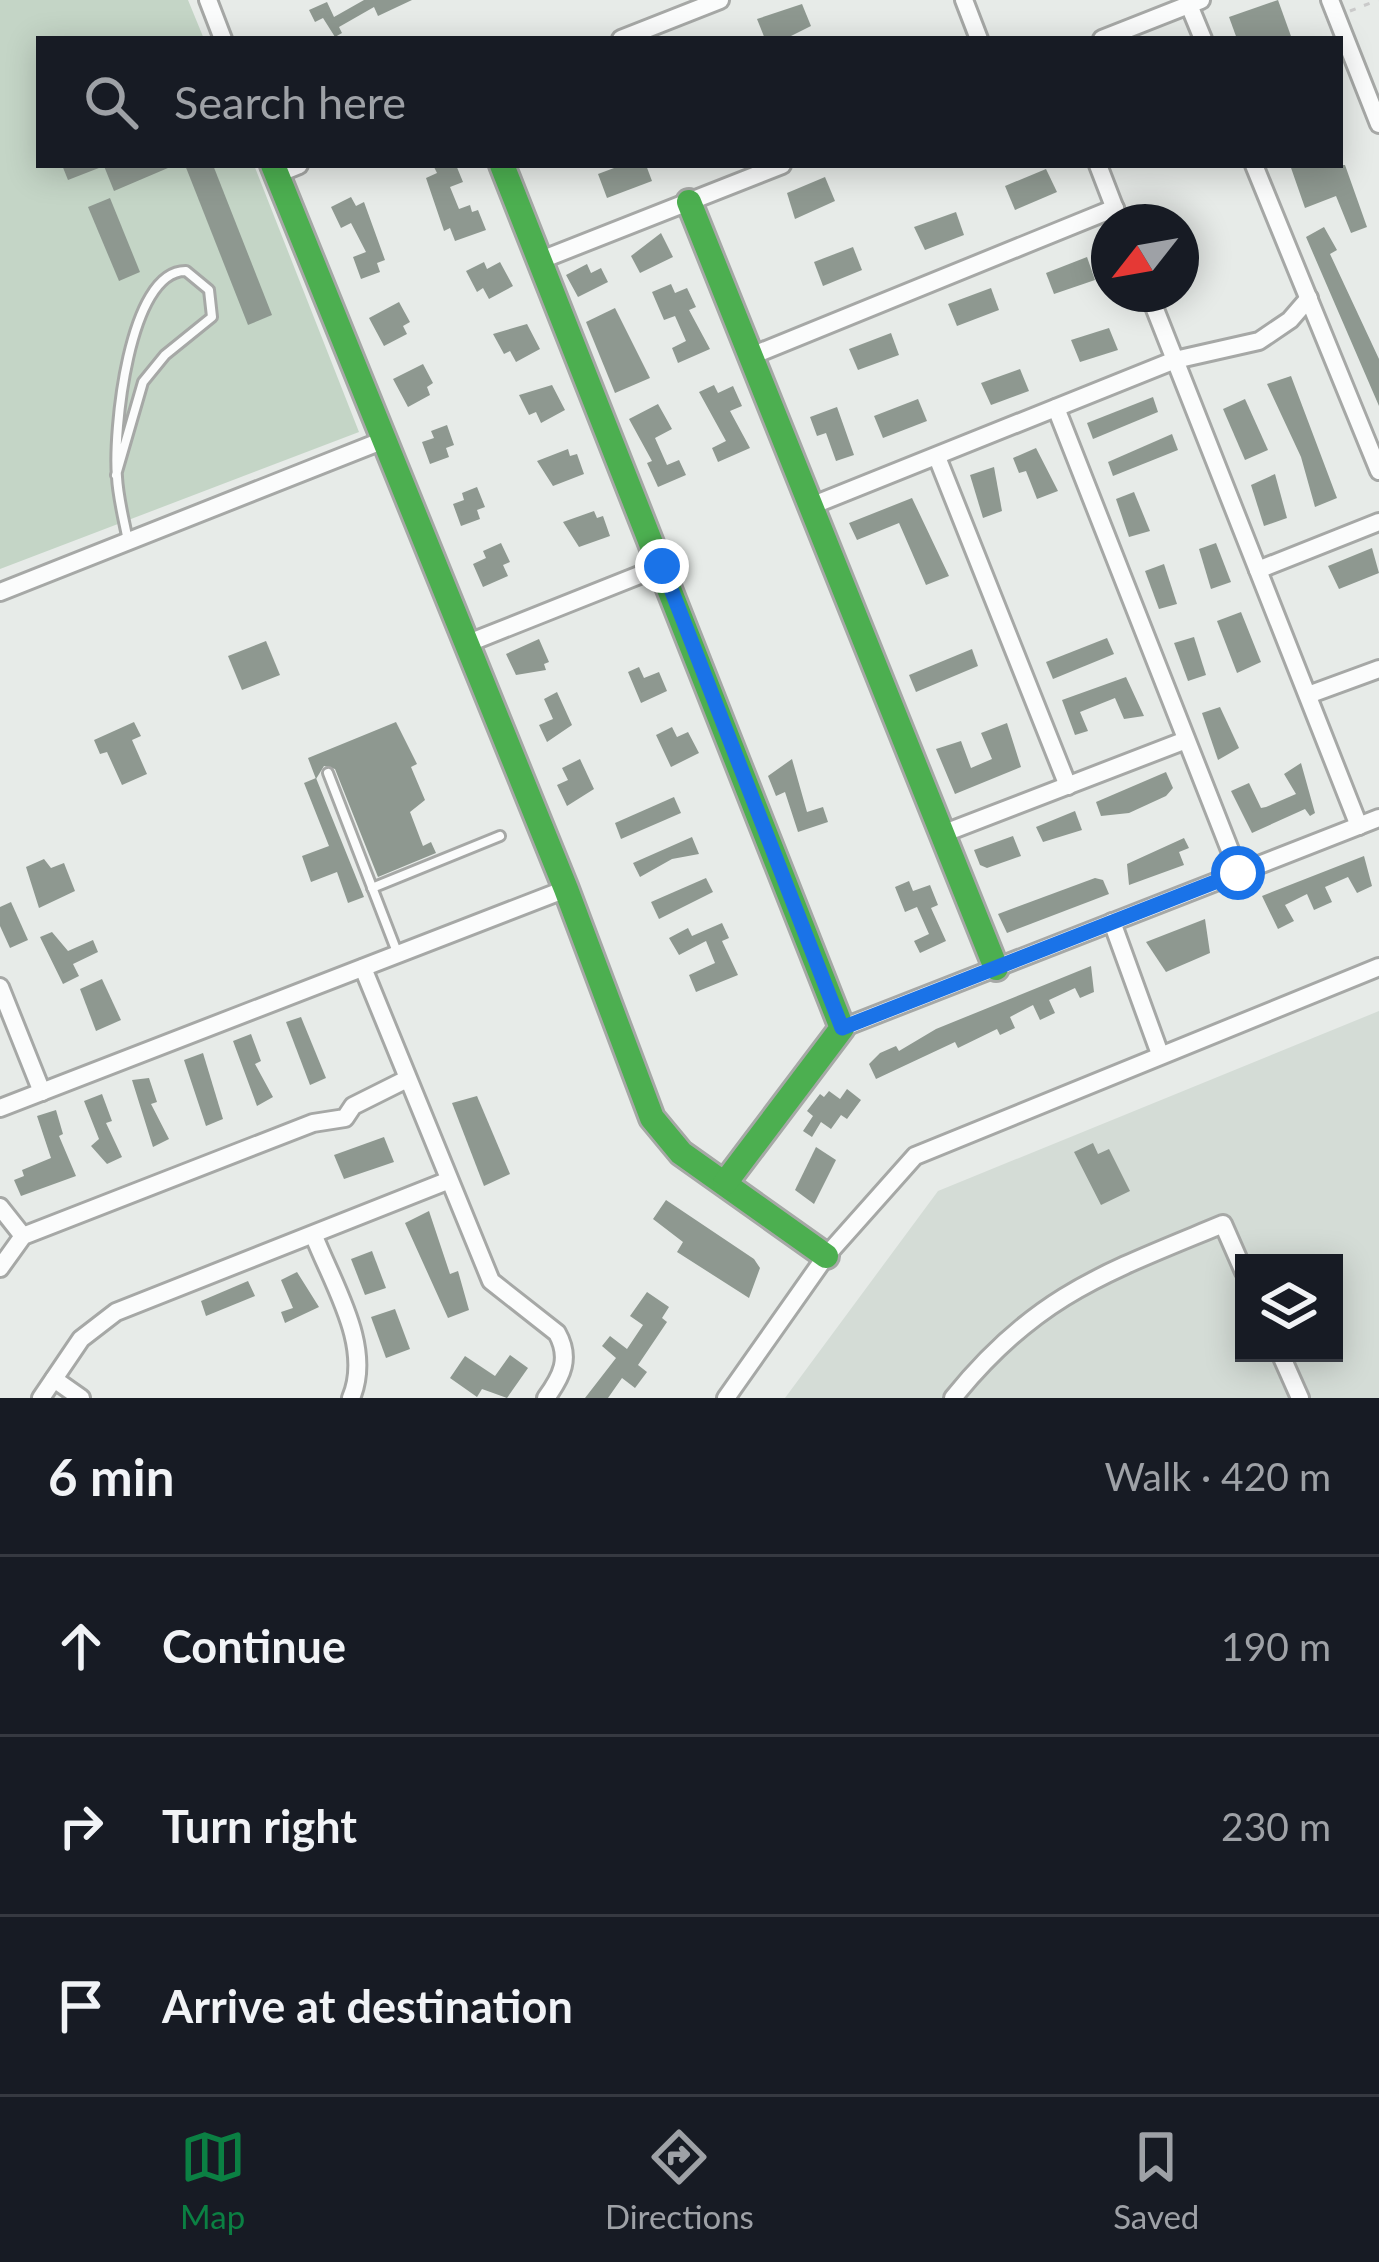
<!DOCTYPE html>
<meta charset="utf-8">
<style>
:root{--surface:#171b24;--page:#20242c;--text:#f1f3f6;--muted:#9ea1a6;--line:#363941;--accent:#0b8043}
body{margin:0;font-family:Lato,sans-serif;background:var(--page);color:var(--text)}
.controls{position:absolute;right:36px;bottom:36px;display:grid;overflow:hidden;border-radius:0px;box-shadow:0 6px 30px #0003}
.controls button{width:108px;height:108px;display:grid;place-items:center;padding:0;border:0;border-bottom:3px solid var(--line);background:var(--surface);color:var(--text);font:60px sans-serif}
.compass{position:absolute;left:1091px;top:204px;width:108px;height:108px;border-radius:50%;background:var(--surface);box-shadow:0 6px 30px #0003;rotate:239deg}
.stop{position:absolute;width:36px;height:36px;margin:-27px;border:9px solid #1a73e8;border-radius:50%;background:#fff}
.stop.end{background:#1a73e8;border-color:#fff;box-shadow:0 3px 12px #0008}
.list{margin:0;padding:0;list-style:none}
h2{display:flex;justify-content:space-between;align-items:center;height:156px;margin:0;padding:0 48px;font-size:51px}
h2 small{font-size:39px;font-weight:400;color:var(--muted)}
.list li{display:grid;grid-template-columns:78px 1fr auto;gap:36px;align-items:center;box-sizing:border-box;height:180px;padding:0 48px;border-top:3px solid var(--line)}
.list b{display:block;font-size:45px;white-space:nowrap}
.list em{font-size:39px;font-style:normal;color:var(--muted)}
.icon{flex:none;width:66px;height:66px;fill:none;stroke:currentColor;stroke-width:2;stroke-linecap:round;stroke-linejoin:round}
.map{position:relative;flex:none;width:1379px;height:1398px;overflow:hidden}
.search{position:absolute;background:var(--surface);box-shadow:0 6px 30px #0003;left:36px;right:36px;top:36px;height:132px;display:flex;align-items:center;gap:30px;box-sizing:border-box;padding:0 42px;border-radius:0px;color:var(--muted);font-size:45px}
.sheet{height:696px;background:var(--surface)}
nav{display:flex;justify-content:space-around;align-items:center;box-sizing:border-box;height:168px;border-top:3px solid var(--line);background:var(--surface);font-size:33px;color:var(--muted)}
nav a{display:grid;justify-items:center;gap:6px}
nav .on{color:var(--accent)}
.map>svg:first-child{display:block}
</style>
<div class="map">
<svg width="1379" height="1398" viewBox="0 0 1379 1398">
<rect width="100%" height="100%" fill="#e7ebe8"/>
<path fill="#d4dcd6" fill-rule="evenodd" d="M 1379,1011 L 1379,1398 L 785,1398 L 938,1191 ZM 1244,1263 L 1334,1263 L 1334,1353 L 1244,1353 Z"/>
<polygon fill="#c4d5c6" points="0,0 188,0 204,39 39,39 39,165 254,165 359,432 0,569"/>
<g fill="#8e9890">
<polygon points="364,0 412,0 378,16 374,7 339,27 342,33 335,37 323,18 315,22 309,10 327,2 334,17"/>
<polygon points="1278,0 1292,39 1237,39 1229,17"/>
<polygon points="802,4 811,26 785,39 765,39 757,19"/>
<polygon points="62,165 175,165 114,191 104,166 68,180"/>
<polygon points="185,165 213,165 272,315 248,325"/>
<polygon points="433,165 456,165 463,182 450,187 459,209 470,205 472,212 478,210 486,230 455,241 450,228 444,231 426,178 437,173"/>
<polygon points="622,165 646,165 652,181 607,198 598,174"/>
<polygon points="1290,165 1345,165 1367,227 1351,233 1336,196 1305,208"/>
<polygon points="1046,169 1057,192 1015,210 1005,186"/>
<polygon points="825,177 835,201 795,219 787,193"/>
<polygon points="351,197 356,206 364,202 385,260 377,263 380,272 361,279 353,257 366,252 351,223 341,228 331,207"/>
<polygon points="110,198 140,272 119,281 88,207"/>
<polygon points="956,212 964,235 925,250 914,227"/>
<polygon points="1324,227 1337,250 1330,254 1379,359 1379,406 1306,237"/>
<polygon points="661,233 673,257 640,273 631,256"/>
<polygon points="853,247 862,270 823,286 814,262"/>
<polygon points="1087,257 1095,280 1054,294 1046,273"/>
<polygon points="484,262 487,269 500,262 513,286 489,299 483,288 477,292 466,271"/>
<polygon points="587,264 591,273 601,268 608,282 578,297 566,275"/>
<polygon points="671,284 675,293 687,288 696,307 689,310 710,349 678,363 672,348 686,341 675,316 664,320 652,292"/>
<polygon points="991,288 999,310 957,326 948,304"/>
<polygon points="399,302 410,322 403,326 407,334 384,346 369,318"/>
<polygon points="615,308 650,378 615,393 586,322"/>
<polygon points="527,324 540,349 516,362 510,351 504,354 493,334"/>
<polygon points="1109,328 1118,350 1080,362 1071,340"/>
<polygon points="891,333 899,355 858,370 849,349"/>
<polygon points="423,364 433,383 427,387 430,395 408,407 393,379"/>
<polygon points="1020,369 1029,391 991,405 981,383"/>
<polygon points="1291,376 1337,498 1315,507 1301,457 1267,384"/>
<polygon points="552,385 565,410 541,423 536,412 529,415 519,395"/>
<polygon points="714,385 718,393 733,386 742,406 730,411 750,448 718,462 712,448 726,441 699,392"/>
<polygon points="1153,397 1158,412 1093,439 1087,423"/>
<polygon points="918,399 927,421 883,438 874,416"/>
<polygon points="1245,399 1268,450 1245,460 1223,409"/>
<polygon points="658,404 672,429 655,438 667,465 679,460 686,475 658,487 647,463 652,461 629,419"/>
<polygon points="837,407 854,455 836,461 826,433 817,436 810,417"/>
<polygon points="447,425 454,445 446,448 449,457 430,464 422,442 434,438 431,431"/>
<polygon points="1172,434 1178,450 1113,476 1108,462"/>
<polygon points="1036,448 1058,491 1037,499 1026,471 1019,473 1013,458"/>
<polygon points="568,449 570,456 577,454 584,474 553,486 537,461"/>
<polygon points="994,467 1002,511 983,518 970,475"/>
<polygon points="1275,474 1287,518 1264,526 1251,485"/>
<polygon points="477,487 485,507 477,510 480,519 461,526 453,504 464,500 462,493"/>
<polygon points="1134,492 1150,531 1129,537 1116,499"/>
<polygon points="912,498 949,576 926,585 899,523 857,540 849,523"/>
<polygon points="594,511 597,518 603,516 610,536 579,547 563,522"/>
<polygon points="501,543 510,562 503,565 508,576 483,587 473,564 486,558 483,551"/>
<polygon points="1216,543 1231,582 1211,589 1199,549"/>
<polygon points="1372,548 1379,573 1339,589 1328,566"/>
<polygon points="1164,564 1177,604 1159,609 1145,571"/>
<polygon points="1241,612 1261,662 1237,673 1217,621"/>
<polygon points="1194,637 1206,675 1188,681 1174,643"/>
<polygon points="1107,638 1114,654 1053,679 1046,662"/>
<polygon points="539,639 549,662 544,664 546,670 516,675 506,654"/>
<polygon points="266,641 280,675 242,690 228,656"/>
<polygon points="972,649 978,666 916,692 909,675"/>
<polygon points="639,667 644,678 659,672 667,691 641,703 628,672"/>
<polygon points="1126,677 1144,716 1124,719 1115,698 1080,712 1088,731 1075,735 1062,700"/>
<polygon points="557,692 572,725 547,742 539,725 553,719 544,699"/>
<polygon points="1220,707 1239,748 1218,760 1202,713"/>
<polygon points="134,722 141,736 132,740 147,774 122,785 107,752 100,754 94,740"/>
<polygon points="396,722 417,764 411,767 425,800 410,812 423,846 431,842 436,853 378,877 335,769 324,766 316,779 308,758"/>
<polygon points="1007,723 1021,767 955,794 936,749 961,741 971,768 992,759 981,733"/>
<polygon points="672,727 677,737 688,732 699,753 671,767 656,735"/>
<polygon points="580,759 594,789 567,806 557,785 568,780 562,768"/>
<polygon points="792,759 807,812 823,807 828,822 798,832 785,792 776,796 768,776"/>
<polygon points="1301,763 1315,813 1310,816 1305,809 1252,833 1231,791 1249,783 1261,808 1266,807 1296,794 1284,774"/>
<polygon points="1166,772 1173,788 1166,796 1129,813 1101,816 1096,802"/>
<polygon points="316,778 364,897 348,903 337,872 311,882 302,856 329,846 304,783"/>
<polygon points="674,797 681,813 621,839 615,823"/>
<polygon points="1075,811 1082,830 1043,842 1036,827"/>
<polygon points="1013,836 1021,856 987,868 980,865 974,850"/>
<polygon points="692,837 699,854 672,859 640,877 633,863"/>
<polygon points="1184,838 1189,848 1179,852 1184,865 1129,885 1127,864"/>
<polygon points="1364,856 1372,886 1357,893 1348,877 1325,887 1332,902 1314,910 1307,894 1285,905 1294,921 1278,929 1262,896"/>
<polygon points="44,859 51,868 64,863 75,891 39,908 26,867"/>
<polygon points="706,878 713,892 659,919 651,902"/>
<polygon points="1095,878 1103,880 1109,894 1007,933 998,914"/>
<polygon points="909,881 913,891 930,885 938,905 931,908 946,941 920,953 914,941 929,934 917,907 905,912 895,887"/>
<polygon points="11,902 28,940 10,948 0,926 0,907"/>
<polygon points="1205,919 1210,953 1166,972 1146,942"/>
<polygon points="722,923 729,938 722,941 738,975 696,992 689,975 715,963 706,941 679,955 669,938 688,928 692,936"/>
<polygon points="52,932 68,951 93,940 98,952 73,964 79,976 63,984 40,937"/>
<polygon points="1091,966 1094,992 1080,998 1075,988 1049,1000 1055,1013 1040,1020 1033,1005 1010,1017 1015,1028 1000,1035 997,1029 958,1048 955,1042 876,1079 869,1064 880,1053 896,1046 899,1051 936,1029"/>
<polygon points="102,979 121,1020 96,1031 80,989"/>
<polygon points="301,1017 326,1078 310,1085 286,1022"/>
<polygon points="251,1034 261,1061 255,1064 273,1097 257,1106 233,1041"/>
<polygon points="203,1053 223,1119 206,1126 184,1060"/>
<polygon points="149,1078 157,1102 151,1104 169,1139 153,1147 132,1080"/>
<polygon points="847,1089 861,1100 847,1119 841,1115 831,1129 821,1122 812,1137 803,1131 813,1116 807,1111 820,1094 824,1097 829,1091 840,1099"/>
<polygon points="102,1094 112,1121 106,1123 122,1157 107,1164 91,1146 99,1139 84,1101"/>
<polygon points="477,1096 510,1174 484,1186 452,1103"/>
<polygon points="56,1110 63,1134 59,1136 76,1176 21,1196 14,1180 24,1176 22,1170 51,1158 37,1116"/>
<polygon points="384,1137 394,1162 344,1179 334,1155"/>
<polygon points="1093,1143 1098,1154 1109,1149 1130,1191 1101,1205 1074,1152"/>
<polygon points="816,1147 836,1160 814,1204 795,1190"/>
<polygon points="666,1200 754,1259 760,1268 749,1298 677,1252 683,1242 653,1219"/>
<polygon points="429,1211 450,1274 458,1271 469,1310 448,1318 405,1223"/>
<polygon points="372,1251 386,1288 365,1295 351,1259"/>
<polygon points="297,1272 319,1307 285,1323 281,1312 293,1308 281,1280"/>
<polygon points="248,1281 255,1296 206,1316 201,1301"/>
<polygon points="647,1292 669,1307 662,1318 667,1322 638,1365 647,1372 635,1388 622,1378 608,1398 585,1398 616,1358 602,1346 610,1336 627,1349 643,1325 630,1316"/>
<polygon points="395,1309 410,1349 386,1358 371,1317"/>
<polygon points="510,1355 528,1368 507,1398 482,1389 477,1397 450,1378 465,1356 495,1376"/>
</g>
<g fill="none" stroke-linecap="round" stroke-linejoin="round">
<g stroke="#a6a8a6" stroke-width="14">
<g id="lane">
<path d="M 116,475 L 143,382 L 165,355 L 212,317 L 209,290 L 186,271 C 128,270 113,434 117,477 C 118,498 124,520 128,541"/>
<polyline points="328,773 397,952"/>
<polyline points="372,888 500,836"/>
</g>
</g>
<g stroke="#a6a8a6" stroke-width="22">
<g id="street">
<polyline points="208,0 223,39"/>
<polyline points="964,0 979,39"/>
<polyline points="1330,0 1379,124"/>
<polyline points="1189,5 1203,39"/>
<polyline points="621,39 720,0"/>
<polyline points="1102,39 1201,0"/>
<polyline points="1098,165 1120,222"/>
<polyline points="1254,165 1379,471"/>
<polyline points="277,174 299,165"/>
<polyline points="541,260 782,165"/>
<polyline points="1149,294 1359,826"/>
<polyline points="751,356 1115,208"/>
<polyline points="1056,408 1239,873"/>
<polyline points="937,457 1068,786"/>
<polyline points="811,506 1175,360 1259,341 1290,320 1309,298"/>
<polyline points="1258,570 1379,522"/>
<polyline points="0,592 384,440"/>
<polyline points="466,644 662,566"/>
<polyline points="1308,695 1379,669"/>
<polyline points="942,834 1186,740"/>
<polyline points="1112,922 1160,1054"/>
<path d="M 363,968 L 491,1281 L 557,1333 C 571,1358 562,1376 546,1398"/>
<polyline points="0,987 42,1092"/>
<polyline points="842,1028 1379,818"/>
<polyline points="0,1108 566,889"/>
<polyline points="0,1207 23,1236"/>
<path d="M 314,1236 C 333,1285 373,1347 351,1398"/>
<polyline points="0,1268 23,1236 313,1123 345,1118 353,1106 407,1079"/>
<polyline points="1280,1353 1300,1398"/>
<polyline points="54,1379 81,1398"/>
<polyline points="41,1398 81,1339 116,1312 447,1181"/>
<polyline points="726,1398 826,1256 915,1156 1379,967"/>
<path d="M 953,1398 C 1036,1295 1105,1273 1223,1224 L 1244,1272"/>
</g>
</g>
<g stroke="#a6a8a6" stroke-width="30">
<g id="fast">
<polyline points="273,165 566,889 652,1118 681,1153 826,1256"/>
<polyline points="502,165 842,1028 725,1183"/>
<polyline points="689,202 996,968"/>
</g>
</g>
<polyline stroke="#cacaca" stroke-width="3" stroke-dasharray="6 9" stroke-linecap="butt" points="1350,11 1378,0"/>
<use href="#lane" stroke="#fbfcfc" stroke-width="8"/>
<use href="#street" stroke="#fbfcfc" stroke-width="16"/>
<use href="#fast" stroke="#4caf50" stroke-width="24"/>
</g>
<g fill="none" stroke-linecap="round" stroke-linejoin="round">
<polyline stroke="#1a73e8" stroke-width="15" points="662,566 842,1028 1238,873"/>
</g>
</svg>
<div class="controls">
<button><svg class="icon" aria-label="layers" viewBox="0 0 24 24"><path d="M12 4l9 5-9 5-9-5zM3 14l9 5 9-5"/></svg></button>
</div>
<svg class="compass" viewBox="-18 -18 36 36"><path d="M0-13l5 13h-10z" fill="#e53935"/><path d="M0 13l5-13h-10z" fill="#9ea1a6"/></svg>
<div class="stop" style="left:1238px;top:873px"></div>
<div class="stop end" style="left:662px;top:566px"></div>
<div class="search"><svg class="icon" aria-label="search" viewBox="0 0 24 24"><circle cx="10" cy="10" r="6"/><path d="M15 15l6 6"/></svg>Search here</div>
</div>
<section class="sheet">
<h2>6 min<small>Walk · 420 m</small></h2>
<ul class="list">
<li><svg class="icon" aria-label="ahead" viewBox="0 0 24 24"><path d="M12 20V5M6 11l6-6 6 6"/></svg><div><b>Continue</b></div><em>190 m</em></li>
<li><svg class="icon" aria-label="right" viewBox="0 0 24 24"><path d="M7 20v-9h11M14 6l5 5-5 5"/></svg><div><b>Turn right</b></div><em>230 m</em></li>
<li><svg class="icon" aria-label="arrive" viewBox="0 0 24 24"><path d="M6 21V4h12l-3 4 3 4H6"/></svg><div><b>Arrive at destination</b></div></li>
</ul>
</section>
<nav>
<a class="on"><svg class="icon" aria-label="map" viewBox="0 0 24 24"><path d="M3 6l6-2 6 2 6-2v14l-6 2-6-2-6 2zM9 4v14M15 6v14"/></svg>Map</a>
<a><svg class="icon" aria-label="directions" viewBox="0 0 24 24"><path d="M12 3l9 9-9 9-9-9zM9 14v-3h6M13 9l2 2-2 2"/></svg>Directions</a>
<a><svg class="icon" aria-label="saved" viewBox="0 0 24 24"><path d="M7 4h10v16l-5-4-5 4z"/></svg>Saved</a>
</nav>
